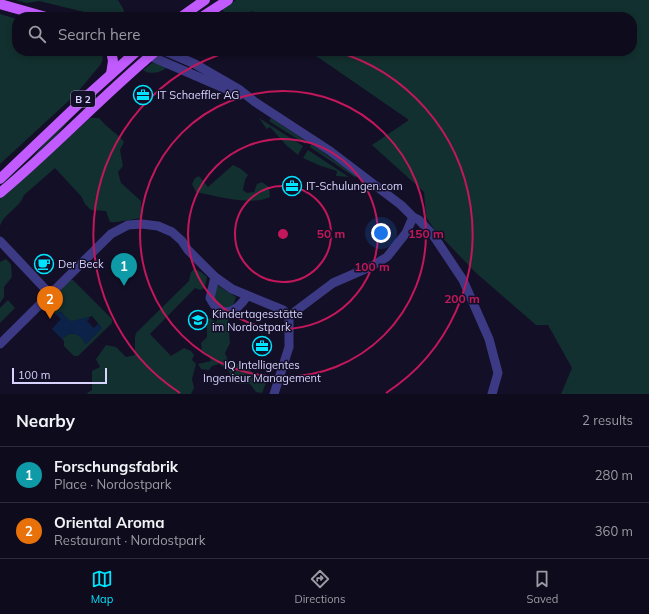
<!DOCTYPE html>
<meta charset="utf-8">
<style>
:root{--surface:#0e0b1c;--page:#171425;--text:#f1f3f6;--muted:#9b9ba3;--line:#2e2b3b;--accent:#00e5ff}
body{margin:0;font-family:Mulish,sans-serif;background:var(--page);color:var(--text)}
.scale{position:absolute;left:12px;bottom:10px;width:95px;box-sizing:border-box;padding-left:4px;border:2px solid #d9d4ff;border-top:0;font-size:11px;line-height:14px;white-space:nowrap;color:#d9d4ff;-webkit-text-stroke:3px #130f26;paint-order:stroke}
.you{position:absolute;left:381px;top:233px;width:14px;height:14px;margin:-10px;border:3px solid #fff;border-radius:50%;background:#1a73e8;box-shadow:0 0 0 6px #1a73e833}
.badge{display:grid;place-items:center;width:26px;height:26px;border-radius:50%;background:var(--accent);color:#fff;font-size:13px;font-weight:700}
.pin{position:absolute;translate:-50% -33px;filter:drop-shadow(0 1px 2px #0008)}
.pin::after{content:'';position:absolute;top:21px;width:14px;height:12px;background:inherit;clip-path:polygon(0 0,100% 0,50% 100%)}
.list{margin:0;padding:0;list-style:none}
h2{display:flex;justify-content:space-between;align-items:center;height:52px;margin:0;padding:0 16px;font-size:17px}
h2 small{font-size:13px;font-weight:400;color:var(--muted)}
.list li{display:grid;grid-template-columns:26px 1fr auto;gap:12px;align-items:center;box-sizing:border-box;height:56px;padding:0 16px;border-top:1px solid var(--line)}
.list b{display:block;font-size:15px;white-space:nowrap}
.list p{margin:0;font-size:13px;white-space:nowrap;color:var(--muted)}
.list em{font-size:13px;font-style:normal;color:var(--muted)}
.icon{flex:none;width:22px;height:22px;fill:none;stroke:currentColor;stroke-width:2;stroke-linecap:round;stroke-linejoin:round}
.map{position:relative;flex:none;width:649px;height:394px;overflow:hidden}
.search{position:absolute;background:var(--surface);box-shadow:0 2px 6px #0003;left:12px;right:12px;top:12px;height:44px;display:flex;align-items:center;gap:10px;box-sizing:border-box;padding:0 14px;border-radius:16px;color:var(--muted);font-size:15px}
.sheet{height:164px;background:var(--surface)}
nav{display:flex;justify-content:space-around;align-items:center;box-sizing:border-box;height:56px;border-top:1px solid var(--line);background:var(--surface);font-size:11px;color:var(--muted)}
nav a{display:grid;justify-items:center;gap:2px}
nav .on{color:var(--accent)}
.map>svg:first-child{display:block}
</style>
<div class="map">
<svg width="649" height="394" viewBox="0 0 649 394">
<rect width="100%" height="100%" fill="#130f26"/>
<g fill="#12302f">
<polygon points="15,0 118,0 124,10 122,17 105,17 39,1 27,3"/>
<polygon points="236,0 649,0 649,394 561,394 572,368 548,325 536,325 475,272 434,229 426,217 424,192 372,145 409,120 309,51 632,51 632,17 260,17 252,11 241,17 227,17 222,9"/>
<polygon points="0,14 17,19 17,51 101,51 103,58 101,64 76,94 0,164"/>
<path d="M 152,63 L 155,63 L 167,67 C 162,73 148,75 143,70 Z"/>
<polygon points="103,88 72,117 53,139 0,189 0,186 31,159 47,140"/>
<path d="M 90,118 L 99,118 C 107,128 117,133 124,142 L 120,150 L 123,166 L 118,172 L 121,183 L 141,201 L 141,218 C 134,219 115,223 110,222 L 106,211 L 91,210 L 85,204 L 81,196 L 55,168 L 24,195 C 20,208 4,213 0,226 L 0,198 L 23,179 Z"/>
<polygon points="259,118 303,146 298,155 286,145 270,127 267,129 266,128"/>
<polygon points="271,118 306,141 305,144 269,121"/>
<polygon points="311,144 355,175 356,178 310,147"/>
<polygon points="308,150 349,177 336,176 337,171 321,166 303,158"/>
<path d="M 233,165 L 241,169 L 248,175 L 245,180 L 243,190 L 247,193 L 254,192 L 257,184 L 262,182 L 269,187 L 270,197 C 253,206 215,196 196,192 L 192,184 L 195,178 L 199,176 L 208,187 Z"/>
<polygon points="6,259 11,264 12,277 4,287 4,297 0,303 0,262"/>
<polygon points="194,269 201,272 207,277 205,288 200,290 195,288 150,334 171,356 184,348 191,351 194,355 192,360 196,364 192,379 194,388 191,394 88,394 87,393 92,390 92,371 100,367 96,359 106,345 116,347 126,357 135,355 135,337 136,333 189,281 191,272"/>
<path d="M 69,280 L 73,280 L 112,319 L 112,323 L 78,356 L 74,356 L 64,346 L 64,341 L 62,339 C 72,329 80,334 86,344 L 102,328 L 92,316 L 77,321 L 70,321 L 61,312 L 55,314 L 45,304 Z"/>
<polygon points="214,283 236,297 228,320 230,343 225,353 229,363 246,365 255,376 266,383 262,393 256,392 250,384 232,383 229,371 219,364 212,366 209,370 201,369 198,364 211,361 209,356 202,353 201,343 207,337 207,319 210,318 216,322 220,314 214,303"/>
<polygon points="8,300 15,308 0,323 0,308"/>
</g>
<path fill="#0c2248" d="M 61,312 L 70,321 C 77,321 85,316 90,318 L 87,321 L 94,328 L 98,324 L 102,328 L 86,344 C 80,334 72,329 62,339 L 52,329 L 61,319 L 55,314 Z"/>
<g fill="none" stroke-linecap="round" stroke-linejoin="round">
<g stroke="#3d3a85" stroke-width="9">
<polyline points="165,51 195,64 240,90 255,102 330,151 401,205 413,217 419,220 433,235 463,280 489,339 498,373 492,394"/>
<polyline points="150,56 240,95"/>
<polyline points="0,241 50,294"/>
<path d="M 215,277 L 210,298 C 221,320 236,313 247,296"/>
<polyline points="289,316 333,283 372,266 387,257 406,233 413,217"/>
<polyline points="0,344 111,234 128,225 142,224 158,226 172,232 182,241 188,250 215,277 232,289 283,310 289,316 289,347 274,394"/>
</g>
<g stroke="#c25bff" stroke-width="10">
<polyline points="0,4 46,17"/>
<polyline points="181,17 205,0"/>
<polyline points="202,17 228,0"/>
<polyline points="111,74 113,61 111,51"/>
<polyline points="0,179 88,95 137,51"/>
<path d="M 0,193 C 54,148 102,96 156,51"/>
</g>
</g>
<g fill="none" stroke="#c2185b" stroke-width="2">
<circle cx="283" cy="234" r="48"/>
<circle cx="283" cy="234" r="95"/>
<circle cx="283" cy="234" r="143"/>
<path d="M180 393A190 190 0 0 1 231 51M335 51A190 190 0 0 1 386 393"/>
</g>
<defs>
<g id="office-ring" transform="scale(1)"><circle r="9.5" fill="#130f26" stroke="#00e5ff" stroke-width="1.5"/><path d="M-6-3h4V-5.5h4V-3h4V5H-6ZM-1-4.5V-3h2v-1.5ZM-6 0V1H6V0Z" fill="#00e5ff"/></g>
<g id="cafe-ring" transform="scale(1)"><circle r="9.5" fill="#130f26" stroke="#00e5ff" stroke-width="1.5"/><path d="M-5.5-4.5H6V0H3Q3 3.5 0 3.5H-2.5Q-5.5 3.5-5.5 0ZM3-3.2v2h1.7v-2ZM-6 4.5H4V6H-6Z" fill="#00e5ff"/></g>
<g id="school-ring" transform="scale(1)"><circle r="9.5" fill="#130f26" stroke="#00e5ff" stroke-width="1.5"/><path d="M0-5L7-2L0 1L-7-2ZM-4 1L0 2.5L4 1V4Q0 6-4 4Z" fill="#00e5ff"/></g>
</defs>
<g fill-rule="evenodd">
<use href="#office-ring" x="143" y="95"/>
<use href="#office-ring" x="292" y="186"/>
<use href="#cafe-ring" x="44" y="264"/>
<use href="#school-ring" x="198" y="320"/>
<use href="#office-ring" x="262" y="346"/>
</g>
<g text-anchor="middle" stroke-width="3" stroke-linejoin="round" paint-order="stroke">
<rect fill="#130f26" stroke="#9e99be" stroke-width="1" x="71" y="91" width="24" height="16" rx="3"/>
<g font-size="10" font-weight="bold" fill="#d9d4ff">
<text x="83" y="103">B 2</text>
</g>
<g font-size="11" fill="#d9d4ff" stroke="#130f26" text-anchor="start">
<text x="157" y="99">IT Schaeffler AG</text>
<text x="306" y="190">IT-Schulungen.com</text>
<text x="58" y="268">Der Beck</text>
<text x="212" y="318">Kindertagesstätte<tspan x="212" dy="13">im Nordostpark</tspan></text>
<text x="262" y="369" text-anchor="middle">IQ Intelligentes<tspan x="262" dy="13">Ingenieur Management</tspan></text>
</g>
</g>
<circle cx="283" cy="234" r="6" fill="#c2185b" stroke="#130f26" stroke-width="2"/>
<g font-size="12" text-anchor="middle" font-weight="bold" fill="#c2185b" stroke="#130f26" stroke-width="3" stroke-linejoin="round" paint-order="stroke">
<text x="331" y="238">50 m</text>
<text x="426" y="238">150 m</text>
<text x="372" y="271">100 m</text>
<text x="462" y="303">200 m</text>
</g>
</svg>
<div class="scale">100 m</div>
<div class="you"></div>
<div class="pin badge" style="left:124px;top:286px;background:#0f9aa8">1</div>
<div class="pin badge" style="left:50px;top:319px;background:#e8710a">2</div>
<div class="search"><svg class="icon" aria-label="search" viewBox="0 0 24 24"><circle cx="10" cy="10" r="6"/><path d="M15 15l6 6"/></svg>Search here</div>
</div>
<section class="sheet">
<h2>Nearby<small>2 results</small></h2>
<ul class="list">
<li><span class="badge" style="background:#0f9aa8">1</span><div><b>Forschungsfabrik</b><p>Place · Nordostpark</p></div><em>280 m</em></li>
<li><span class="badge" style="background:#e8710a">2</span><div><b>Oriental Aroma</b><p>Restaurant · Nordostpark</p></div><em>360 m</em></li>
</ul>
</section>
<nav>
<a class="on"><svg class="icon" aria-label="map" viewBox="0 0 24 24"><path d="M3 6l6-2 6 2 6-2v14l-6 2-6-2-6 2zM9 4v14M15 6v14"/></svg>Map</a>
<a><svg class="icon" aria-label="directions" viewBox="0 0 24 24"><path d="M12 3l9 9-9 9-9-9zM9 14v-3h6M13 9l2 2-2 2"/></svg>Directions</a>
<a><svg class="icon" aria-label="saved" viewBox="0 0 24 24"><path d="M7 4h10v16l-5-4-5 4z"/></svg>Saved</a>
</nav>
